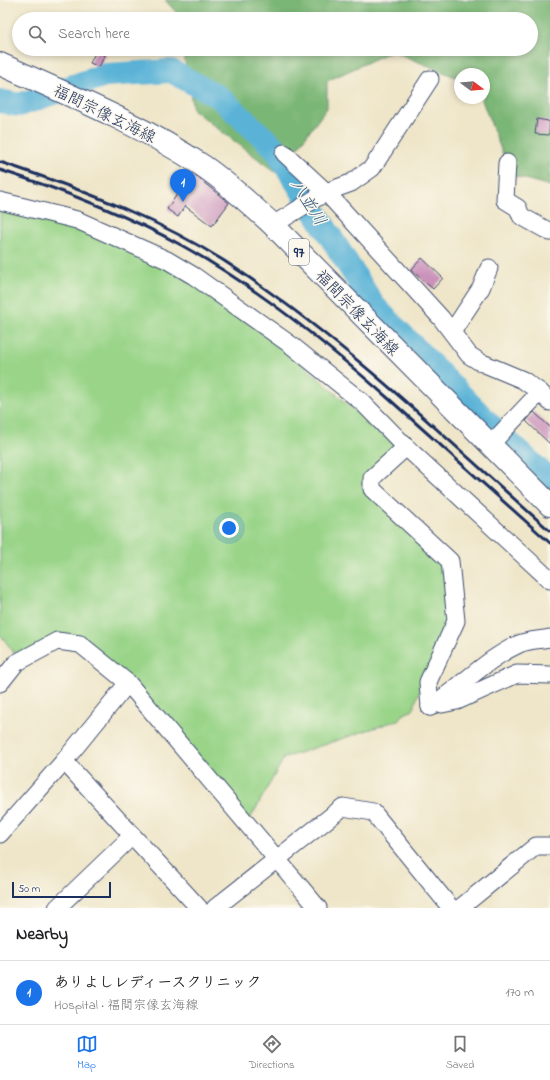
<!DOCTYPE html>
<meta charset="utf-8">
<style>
:root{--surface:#fff;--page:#f6f6f6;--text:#202124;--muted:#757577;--line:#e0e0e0;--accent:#1a73e8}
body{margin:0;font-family:"Indie Flower","Klee One",sans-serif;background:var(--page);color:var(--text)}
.compass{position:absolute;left:454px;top:68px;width:36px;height:36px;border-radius:50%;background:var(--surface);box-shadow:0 2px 6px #0003;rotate:106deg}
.scale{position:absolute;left:12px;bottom:10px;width:99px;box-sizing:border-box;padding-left:4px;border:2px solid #1b2f5e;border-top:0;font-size:11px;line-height:14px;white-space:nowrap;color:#1b2f5e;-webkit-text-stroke:3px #fbf7ec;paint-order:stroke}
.you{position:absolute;left:229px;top:528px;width:14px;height:14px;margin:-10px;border:3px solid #fff;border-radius:50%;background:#1a73e8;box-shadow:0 0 0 6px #1a73e833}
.badge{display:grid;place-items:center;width:26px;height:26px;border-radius:50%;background:var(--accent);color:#fff;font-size:13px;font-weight:700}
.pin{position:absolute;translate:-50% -33px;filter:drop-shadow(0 1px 2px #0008)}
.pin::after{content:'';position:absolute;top:21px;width:14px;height:12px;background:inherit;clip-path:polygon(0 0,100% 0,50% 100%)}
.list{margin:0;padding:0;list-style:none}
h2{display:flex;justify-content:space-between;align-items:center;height:52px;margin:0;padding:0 16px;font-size:17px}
h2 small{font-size:13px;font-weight:400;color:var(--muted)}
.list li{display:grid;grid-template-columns:26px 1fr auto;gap:12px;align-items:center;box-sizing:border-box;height:64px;padding:0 16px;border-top:1px solid var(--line)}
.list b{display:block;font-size:15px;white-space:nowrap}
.list p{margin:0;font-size:13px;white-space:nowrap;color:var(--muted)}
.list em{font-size:13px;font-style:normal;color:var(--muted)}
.icon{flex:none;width:22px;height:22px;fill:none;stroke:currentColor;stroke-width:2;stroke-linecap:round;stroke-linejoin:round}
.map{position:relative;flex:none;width:550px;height:908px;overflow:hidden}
.search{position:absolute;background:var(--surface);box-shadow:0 2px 6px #0003;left:12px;right:12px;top:12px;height:44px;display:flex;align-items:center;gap:10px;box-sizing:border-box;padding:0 14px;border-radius:22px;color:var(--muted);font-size:15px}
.sheet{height:116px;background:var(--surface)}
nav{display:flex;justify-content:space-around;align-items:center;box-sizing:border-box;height:56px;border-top:1px solid var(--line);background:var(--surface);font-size:11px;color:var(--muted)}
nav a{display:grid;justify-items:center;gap:2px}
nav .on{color:var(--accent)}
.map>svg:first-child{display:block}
</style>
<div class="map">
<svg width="550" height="908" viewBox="0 0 550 908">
<rect width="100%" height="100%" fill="#fbf7ec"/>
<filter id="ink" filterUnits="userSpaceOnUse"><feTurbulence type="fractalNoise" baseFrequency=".025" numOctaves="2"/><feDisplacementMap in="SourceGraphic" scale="8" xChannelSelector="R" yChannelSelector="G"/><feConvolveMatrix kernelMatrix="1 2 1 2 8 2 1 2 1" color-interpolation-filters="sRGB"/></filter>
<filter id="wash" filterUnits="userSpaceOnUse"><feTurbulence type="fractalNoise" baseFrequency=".012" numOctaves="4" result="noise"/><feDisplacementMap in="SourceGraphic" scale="16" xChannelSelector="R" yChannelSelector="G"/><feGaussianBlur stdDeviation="0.9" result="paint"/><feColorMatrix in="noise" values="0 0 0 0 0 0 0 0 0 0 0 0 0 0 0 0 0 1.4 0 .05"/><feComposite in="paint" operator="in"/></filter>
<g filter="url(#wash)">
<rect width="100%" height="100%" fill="#efe6c9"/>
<polygon fill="#99d488" stroke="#5a8273" points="0,208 85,230 170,269 206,292 292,355 395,446 392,454 361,486 446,564 450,629 418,695 413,710 402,715 398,720 284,758 250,819 84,641 20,654 14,653 0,634"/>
<polygon fill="#7ab674" stroke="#4a7269" points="165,0 550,0 550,186 511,175 481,98 484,98 484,74 460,74 460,79 392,51 327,81 327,108 278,174 193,110 183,49 531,49 531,19 178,19 176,12"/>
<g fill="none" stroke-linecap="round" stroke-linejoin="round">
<polyline stroke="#5ab3d7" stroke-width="24" points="0,101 19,105 105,75 171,71 219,97 275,148 374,306 493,428 550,480"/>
</g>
<g id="blocks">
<g fill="#ca92ba">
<polygon points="97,49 106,53 99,67 90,63"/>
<polygon points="537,119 548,121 550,123 549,135 535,134"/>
<polygon points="192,176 197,177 229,203 212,226 185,206 178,217 167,209 180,190 175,186 181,177 185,180"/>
<polygon points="422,258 443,278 433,289 411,270"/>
<polygon points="534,412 550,427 550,444 526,421"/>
</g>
</g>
</g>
<g filter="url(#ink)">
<use href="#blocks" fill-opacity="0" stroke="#3b4a6e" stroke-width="1"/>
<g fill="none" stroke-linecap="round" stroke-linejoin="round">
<g stroke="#3b4a6e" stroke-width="19">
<g id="minor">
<polyline points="284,153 326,192 441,318 469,355 480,362 523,380 540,392 550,402"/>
<polyline points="507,163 505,200 518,208 521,216 550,232"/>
<polyline points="0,201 77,220 167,260 194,276 291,345 362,402 406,447 550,580"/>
<polyline points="273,225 326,192 351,183 372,168 430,79"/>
<polyline points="452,332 481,288 489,268"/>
<polyline points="490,445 540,392"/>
<polyline points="406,447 372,478 372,489 450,561 456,621 428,682 430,707"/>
<polyline points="0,683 16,663 57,641 80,644 128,683 318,908"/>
<polyline points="442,704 457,701 517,674 550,675"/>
<path d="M 430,707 C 461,687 486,659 519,644 C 528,640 541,640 550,638"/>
<polyline points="64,761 199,908"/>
<polyline points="0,834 64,761 128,683"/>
<polyline points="57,908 132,836"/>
<polyline points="215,908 343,807 373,812 451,908"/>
<polyline points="460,908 536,846 550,846"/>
</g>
</g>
<g stroke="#3b4a6e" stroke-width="24">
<path id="major" d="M 0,64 C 69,95 140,124 203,166 C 228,183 250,204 273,225 L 550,505"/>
</g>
<use href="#minor" stroke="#fff" stroke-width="17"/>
<use href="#major" stroke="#fff" stroke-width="22"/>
<g stroke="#1b2f5e" stroke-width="3">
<path d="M 0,162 C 84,190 168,222 241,272 C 352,347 450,442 550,531"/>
<path d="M 0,170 C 62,190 123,213 181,245 C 257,287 324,342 389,399 C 443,447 497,495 550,543"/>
</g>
</g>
</g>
<g text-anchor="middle" stroke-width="3" stroke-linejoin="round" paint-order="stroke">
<rect fill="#fbf7ec" stroke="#5e6b89" stroke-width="1" x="289" y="239" width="20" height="26" rx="3"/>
<g font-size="15" font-weight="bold" fill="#1b2f5e">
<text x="299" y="257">97</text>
</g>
<g font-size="16" fill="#1b2f5e" stroke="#fbf7ec">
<text transform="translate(105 113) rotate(26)" y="6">福間宗像玄海線</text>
<text transform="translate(358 312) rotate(46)" y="6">福間宗像玄海線</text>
</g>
<g font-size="17" font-style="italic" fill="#2e5782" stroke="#fbf7ec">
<text transform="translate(309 202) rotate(58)" y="6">八並川</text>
</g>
</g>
</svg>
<svg class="compass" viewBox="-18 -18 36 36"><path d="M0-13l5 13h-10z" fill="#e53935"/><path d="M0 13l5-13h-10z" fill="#757577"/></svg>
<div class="scale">50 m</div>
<div class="you"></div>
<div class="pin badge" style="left:183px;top:202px">1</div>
<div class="search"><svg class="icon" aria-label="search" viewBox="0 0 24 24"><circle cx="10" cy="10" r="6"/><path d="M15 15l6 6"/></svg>Search here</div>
</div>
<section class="sheet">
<h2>Nearby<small></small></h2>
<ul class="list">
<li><span class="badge">1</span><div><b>ありよしレディースクリニック</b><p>Hospital · 福間宗像玄海線</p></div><em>170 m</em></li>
</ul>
</section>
<nav>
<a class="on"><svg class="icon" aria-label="map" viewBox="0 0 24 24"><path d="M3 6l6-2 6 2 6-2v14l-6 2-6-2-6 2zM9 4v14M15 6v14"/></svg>Map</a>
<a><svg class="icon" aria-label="directions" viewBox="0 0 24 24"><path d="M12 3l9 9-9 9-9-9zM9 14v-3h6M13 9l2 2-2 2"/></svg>Directions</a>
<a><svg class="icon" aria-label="saved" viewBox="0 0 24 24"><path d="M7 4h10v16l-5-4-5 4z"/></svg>Saved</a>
</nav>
